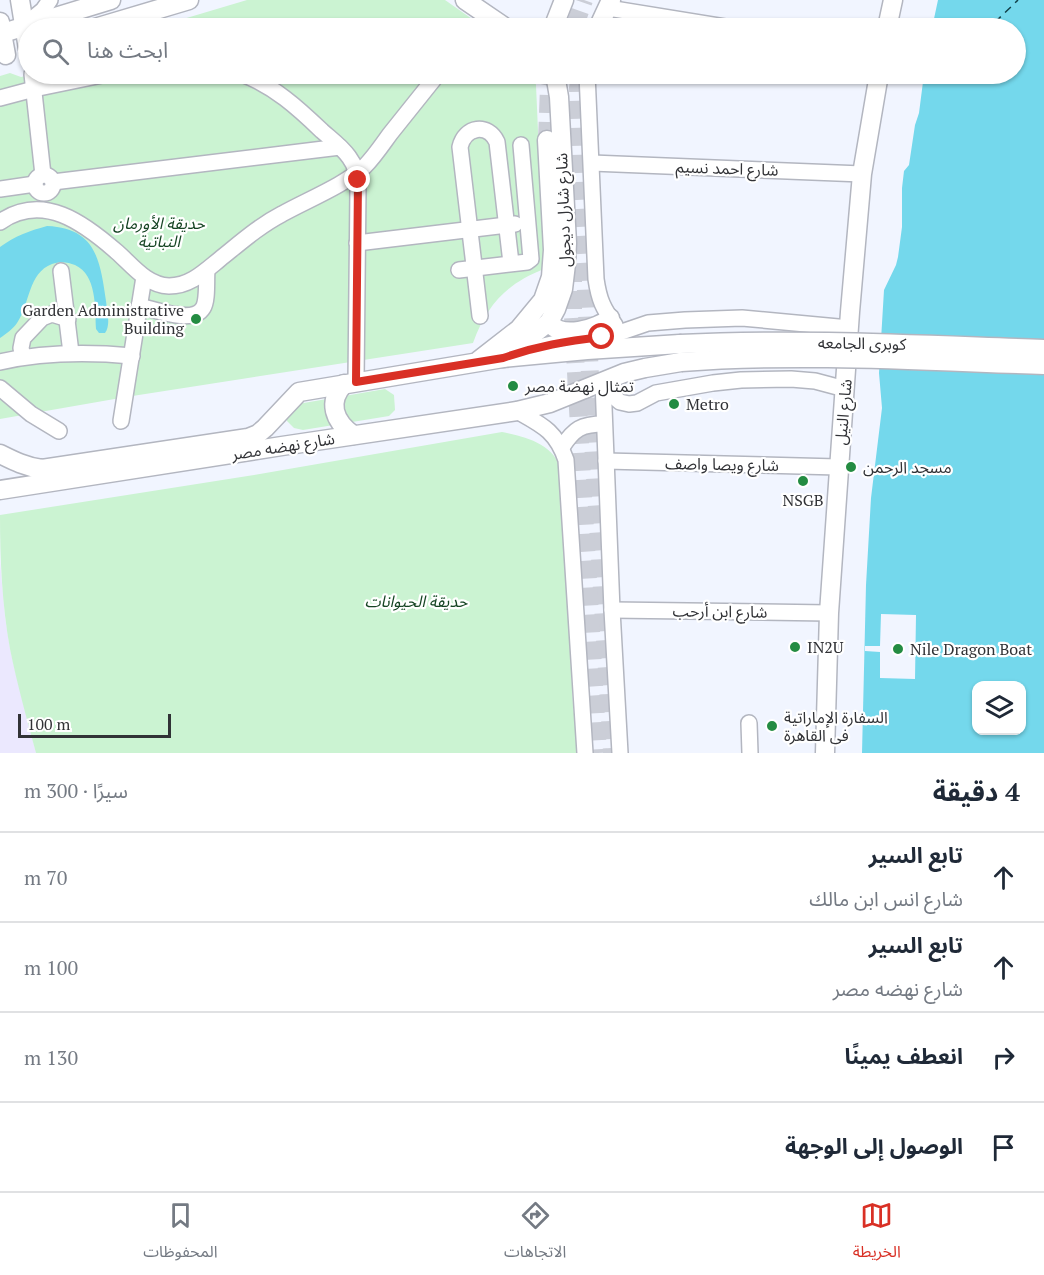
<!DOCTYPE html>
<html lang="ar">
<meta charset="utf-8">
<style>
:root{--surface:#fff;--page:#f2f2f3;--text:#1f2937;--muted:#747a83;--line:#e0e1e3;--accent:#d93025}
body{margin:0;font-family:"PT Serif","Noto Sans Arabic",serif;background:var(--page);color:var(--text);direction:rtl}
.controls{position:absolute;right:18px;bottom:18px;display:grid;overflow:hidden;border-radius:12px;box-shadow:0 2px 4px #0004}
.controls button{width:54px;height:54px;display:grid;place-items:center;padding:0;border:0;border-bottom:2px solid var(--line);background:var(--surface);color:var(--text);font:30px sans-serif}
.scale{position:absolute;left:18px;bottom:15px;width:153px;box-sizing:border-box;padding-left:6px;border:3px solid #313236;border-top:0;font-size:16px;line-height:21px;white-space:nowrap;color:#313236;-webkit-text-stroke:4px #fff;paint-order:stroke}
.stop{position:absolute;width:18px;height:18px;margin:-14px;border:4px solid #d93025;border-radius:50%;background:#fff}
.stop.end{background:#d93025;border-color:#fff;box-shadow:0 2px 6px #0008}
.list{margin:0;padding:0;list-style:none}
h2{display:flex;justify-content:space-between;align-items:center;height:78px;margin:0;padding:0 24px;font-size:26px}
h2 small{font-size:20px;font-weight:400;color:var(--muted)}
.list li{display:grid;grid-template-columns:39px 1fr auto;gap:18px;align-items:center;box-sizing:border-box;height:90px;padding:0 24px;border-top:2px solid var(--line)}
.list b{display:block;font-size:22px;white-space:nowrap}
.list p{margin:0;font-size:20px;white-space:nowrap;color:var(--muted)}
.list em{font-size:20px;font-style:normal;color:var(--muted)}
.icon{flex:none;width:33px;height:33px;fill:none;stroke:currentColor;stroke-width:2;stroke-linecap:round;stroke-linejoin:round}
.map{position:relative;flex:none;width:1044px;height:753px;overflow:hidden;direction:ltr}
.search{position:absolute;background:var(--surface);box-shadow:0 2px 4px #0004;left:18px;right:18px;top:18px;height:66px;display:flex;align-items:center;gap:15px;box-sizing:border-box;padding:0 21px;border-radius:33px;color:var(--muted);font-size:22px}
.sheet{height:438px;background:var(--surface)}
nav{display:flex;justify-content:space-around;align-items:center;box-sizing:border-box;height:84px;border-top:2px solid var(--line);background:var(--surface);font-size:16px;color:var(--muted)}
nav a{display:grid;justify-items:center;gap:3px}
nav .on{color:var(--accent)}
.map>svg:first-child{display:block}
</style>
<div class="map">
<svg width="1044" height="753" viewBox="0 0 1044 753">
<rect width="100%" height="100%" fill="#f1f5ff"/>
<polygon fill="#ebe8fe" points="0,561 5,617 10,649 17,679 36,753 0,753"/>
<g fill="#cbf3d2">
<polygon points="247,0 445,0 485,28 153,28"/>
<path d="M 10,73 L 21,77 L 34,74 L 533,74 L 536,85 L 544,269 C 506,284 487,305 473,343 L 126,397 L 0,419 L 0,76 Z"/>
<polygon points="385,389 394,395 395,410 389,416 303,430 294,428 287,421 286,412 292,405"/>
<path d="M 502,432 C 526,437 555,444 561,471 L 573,705 L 579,753 L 36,753 C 27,719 17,684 10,649 C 2,604 0,560 0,515 L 254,475 Z"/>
</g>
<g fill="#74d8ec" fill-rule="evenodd">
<path d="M 938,0 L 1044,0 L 1044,753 L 862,753 L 866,585 L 871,498 L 882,408 L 879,373 L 884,290 L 896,265 L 898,257 L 902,227 L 902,188 L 904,171 L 909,165 L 915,125 L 919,113 L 924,74 L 1016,74 L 1016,28 L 932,28 ZM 976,686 L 1022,686 L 1022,730 L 976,730 Z"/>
<path d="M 47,226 C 96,228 100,260 106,301 C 107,311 111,325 105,333 L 99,333 L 96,329 C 95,308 97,275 75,265 C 68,262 60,261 52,264 C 28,273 30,304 17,323 C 13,329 6,334 0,338 L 0,247 C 15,236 29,231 47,226 Z"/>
</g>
<polygon fill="#f1f5ff" points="881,614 916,615 915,679 880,678 880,652 865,651 865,646 880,646"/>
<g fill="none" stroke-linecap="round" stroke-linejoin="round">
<g stroke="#124049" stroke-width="1.5" stroke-dasharray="8 6" stroke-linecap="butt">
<polyline points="932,27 938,28"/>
<polyline points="983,28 990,27 1018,0"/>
</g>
<g stroke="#cbced7" stroke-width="18" stroke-dasharray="18 9" stroke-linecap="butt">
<polyline points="574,28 584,0"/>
<polyline points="580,74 578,88 580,166 594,460 612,753"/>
<polyline points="547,140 549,87 552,74"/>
<polyline points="573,264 573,316 578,409 598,753"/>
</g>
<g stroke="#b3b6c0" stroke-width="18">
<g id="minor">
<polyline points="608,8 731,28"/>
<polyline points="26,24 43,10 50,0"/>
<polyline points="32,74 43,175"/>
<path d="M 242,74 C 274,86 298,108 322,131 C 331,139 342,147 349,157 C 356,166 358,176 358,188 L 356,382"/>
<path d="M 587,74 L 596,279 C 599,300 603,308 615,325"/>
<polyline points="0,98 34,89 107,74"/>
<polyline points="592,163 862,174"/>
<circle cx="44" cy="184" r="9"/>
<polyline points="53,182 340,147"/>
<polyline points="0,189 35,184"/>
<path d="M 0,222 C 43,192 84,223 117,252 C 132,265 146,285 169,286 C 190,286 204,272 220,259 C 240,243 259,226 282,214 C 307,200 345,185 365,166 C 374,157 382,145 390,134 C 406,114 422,94 438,74"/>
<polyline points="357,243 515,224"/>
<polyline points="459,270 527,262 531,259 521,145"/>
<polyline points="61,271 71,353"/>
<path d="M 139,306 C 154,309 193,325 203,308 C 208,300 206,280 207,270"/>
<path d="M 480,316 L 460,147 C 465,126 488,123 497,142 L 511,263"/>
<polyline points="526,350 556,343 610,336 648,323 685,320 742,318 849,328"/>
<polyline points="23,357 21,348 23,338 42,318 52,314 68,319"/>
<path d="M 0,362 C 44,352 88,352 132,356"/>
<polyline points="603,382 612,610 620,753"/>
<polyline points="603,382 613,396 620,402 629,404 637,403 656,393 713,383 741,380 791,379 815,381 845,389"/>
<polyline points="0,388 31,414 59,431"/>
<path d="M 517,411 C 542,425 556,431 566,460 L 585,753"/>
<polyline points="121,421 144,277"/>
<path d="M 562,447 C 574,429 581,424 604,424"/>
<polyline points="606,461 838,467"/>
<polyline points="612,610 829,613"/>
<polyline points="749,723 750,753"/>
</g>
</g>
<g stroke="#b3b6c0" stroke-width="21">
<g id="major">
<polyline points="20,0 28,49"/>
<polyline points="465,0 506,28"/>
<polyline points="0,22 6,55"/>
<polyline points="95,28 189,0"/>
<polyline points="553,28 564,0"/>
<polyline points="598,28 611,0"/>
<polyline points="887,28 893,0"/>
<polyline points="0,34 111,0"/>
<path d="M 549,322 C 561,340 597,329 610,318"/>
<polyline points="503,358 549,322 556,309 563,289 566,264 567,243 559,97 555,74"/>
<polyline points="479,360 519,329 543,300 551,277 553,250 547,140"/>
<path d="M 344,384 C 327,402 334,421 353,435"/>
<path d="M 0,454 C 14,461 26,467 42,469 L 248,438 L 258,434 L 265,428 L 299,392 L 503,358 L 587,350 L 680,344"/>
<polyline points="0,490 282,446 517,411 550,403 624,373 645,368 681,362"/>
<polyline points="825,753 829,613 850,312 862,174 879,74"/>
</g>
</g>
<use href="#minor" stroke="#fff" stroke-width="15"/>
<use href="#major" stroke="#fff" stroke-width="18"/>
<g stroke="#b3b6c0" stroke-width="21" stroke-linecap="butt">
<g id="major-bridge">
<path d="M 680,344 C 801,338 923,345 1044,349"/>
<path d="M 681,362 C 802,353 923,361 1044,365"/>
</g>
</g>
<use href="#major-bridge" stroke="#fff" stroke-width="18"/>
</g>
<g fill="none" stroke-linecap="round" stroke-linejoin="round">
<path stroke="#d93025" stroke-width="8" d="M 358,180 L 356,382 L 503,358 C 537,346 567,341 602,337"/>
</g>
<g fill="#248c42" stroke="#fff" stroke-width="2">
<circle cx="196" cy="319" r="6"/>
<circle cx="513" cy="386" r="6"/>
<circle cx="674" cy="404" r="6"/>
<circle cx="851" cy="467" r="6"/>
<circle cx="803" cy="481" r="6"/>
<circle cx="795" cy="647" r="6"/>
<circle cx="898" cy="649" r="6"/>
<circle cx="772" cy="726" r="6"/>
</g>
<g text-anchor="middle" stroke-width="4.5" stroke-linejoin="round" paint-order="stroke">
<g font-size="16" fill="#313236" stroke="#fff">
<text transform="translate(727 168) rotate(2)" y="6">شارع احمد نسيم</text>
<text transform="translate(563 210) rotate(-92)" y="6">شارع شارل ديجول</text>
<text transform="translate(862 343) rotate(1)" y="6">كوبرى الجامعه</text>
<text transform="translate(843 412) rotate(-85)" y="6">شارع النيل</text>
<text transform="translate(283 446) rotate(-9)" y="6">شارع نهضه مصر</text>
<text transform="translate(722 464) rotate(1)" y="6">شارع ويصا واصف</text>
<text transform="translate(720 611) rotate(1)" y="6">شارع ابن أرحب</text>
</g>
<g font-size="16" font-style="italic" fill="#154423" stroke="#fff">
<text x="159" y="229">حديقة الأورمان<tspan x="159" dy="18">النباتية</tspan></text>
<text x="416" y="607">حديقة الحيوانات</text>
</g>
<g font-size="16" fill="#313236" stroke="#fff" text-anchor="start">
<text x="184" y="316" text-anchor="end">Garden Administrative<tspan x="184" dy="18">Building</tspan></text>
<text x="525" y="392">تمثال نهضة مصر</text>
<text x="686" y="410">Metro</text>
<text x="863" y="473">مسجد الرحمن</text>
<text x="803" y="506" text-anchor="middle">NSGB</text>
<text x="807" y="653">IN2U</text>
<text x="910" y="655">Nile Dragon Boat</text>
<text x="784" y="723">السفارة الإماراتية<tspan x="784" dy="18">فى القاهرة</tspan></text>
</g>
</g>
</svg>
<div class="controls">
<button><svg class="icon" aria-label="layers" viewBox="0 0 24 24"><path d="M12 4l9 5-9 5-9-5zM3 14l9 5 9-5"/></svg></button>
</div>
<div class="scale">100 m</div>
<div class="stop" style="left:602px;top:337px"></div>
<div class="stop end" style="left:358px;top:180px"></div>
<div class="search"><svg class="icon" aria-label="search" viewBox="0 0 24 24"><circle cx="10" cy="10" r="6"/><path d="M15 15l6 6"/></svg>ابحث هنا</div>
</div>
<section class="sheet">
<h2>4 دقيقة<small>سيرًا · 300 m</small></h2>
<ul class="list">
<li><svg class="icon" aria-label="ahead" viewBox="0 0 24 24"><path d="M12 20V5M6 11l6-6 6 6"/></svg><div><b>تابع السير</b><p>شارع انس ابن مالك</p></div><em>70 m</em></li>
<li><svg class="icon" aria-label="ahead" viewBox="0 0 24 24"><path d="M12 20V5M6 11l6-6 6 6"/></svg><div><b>تابع السير</b><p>شارع نهضه مصر</p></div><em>100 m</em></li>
<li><svg class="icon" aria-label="right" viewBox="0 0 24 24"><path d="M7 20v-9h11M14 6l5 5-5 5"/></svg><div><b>انعطف يمينًا</b></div><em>130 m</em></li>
<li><svg class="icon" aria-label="arrive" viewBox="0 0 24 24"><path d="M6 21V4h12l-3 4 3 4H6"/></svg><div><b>الوصول إلى الوجهة</b></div></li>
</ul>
</section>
<nav>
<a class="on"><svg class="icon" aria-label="map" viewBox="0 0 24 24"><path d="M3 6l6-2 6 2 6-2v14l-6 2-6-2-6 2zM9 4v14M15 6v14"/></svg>الخريطة</a>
<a><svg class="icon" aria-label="directions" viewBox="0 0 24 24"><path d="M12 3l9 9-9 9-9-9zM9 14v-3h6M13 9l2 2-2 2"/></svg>الاتجاهات</a>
<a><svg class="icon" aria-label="saved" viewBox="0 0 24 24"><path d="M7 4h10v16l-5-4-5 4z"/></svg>المحفوظات</a>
</nav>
